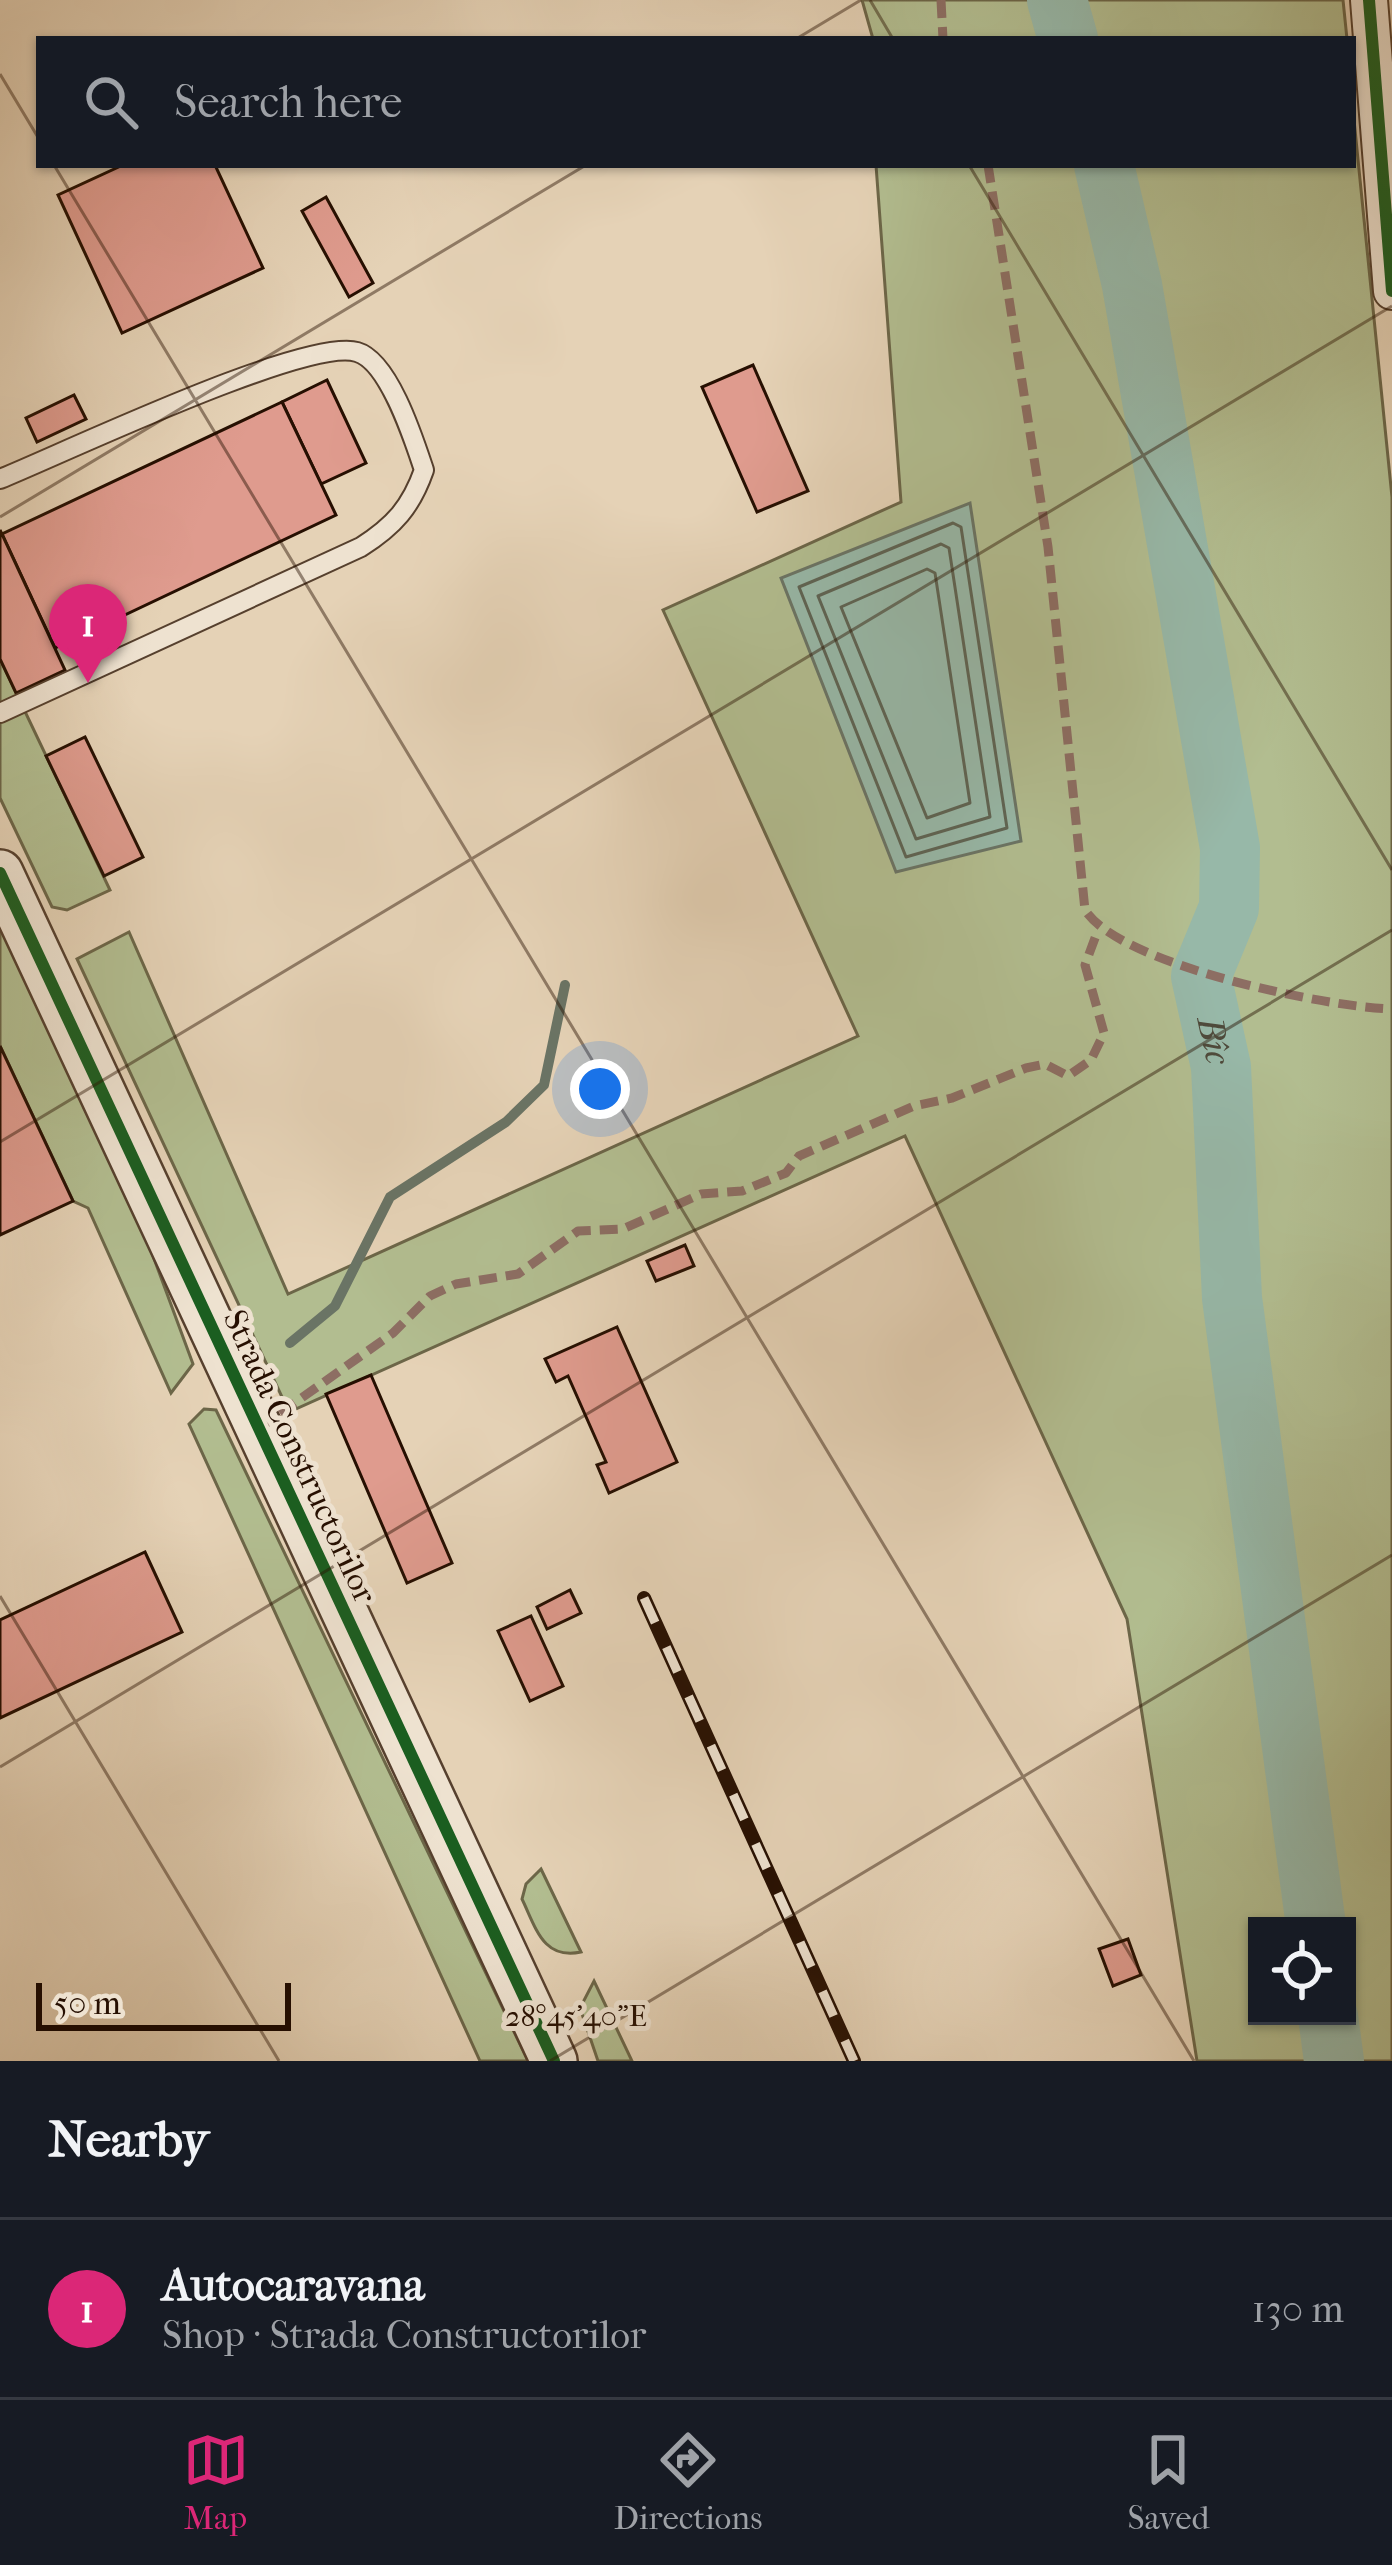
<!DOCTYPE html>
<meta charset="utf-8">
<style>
:root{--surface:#171b24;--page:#242831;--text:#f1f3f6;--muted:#9ea1a6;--line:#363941;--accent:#db2777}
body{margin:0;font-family:"IM FELL French Canon",serif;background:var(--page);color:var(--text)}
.controls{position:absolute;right:36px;bottom:36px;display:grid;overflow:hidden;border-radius:0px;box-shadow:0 3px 9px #0004}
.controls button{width:108px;height:108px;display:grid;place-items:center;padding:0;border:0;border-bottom:3px solid var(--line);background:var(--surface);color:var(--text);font:60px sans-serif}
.scale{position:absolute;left:36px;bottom:30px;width:255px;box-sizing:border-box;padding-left:12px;border:6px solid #260f01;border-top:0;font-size:33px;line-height:42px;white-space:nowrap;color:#260f01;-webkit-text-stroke:9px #eee2d0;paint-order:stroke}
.you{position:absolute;left:600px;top:1089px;width:42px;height:42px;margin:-30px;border:9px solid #fff;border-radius:50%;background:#1a73e8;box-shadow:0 0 0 18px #1a73e833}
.badge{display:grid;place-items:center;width:78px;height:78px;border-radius:50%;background:var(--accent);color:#fff;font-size:39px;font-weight:700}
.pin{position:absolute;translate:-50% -99px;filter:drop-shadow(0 3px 6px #0008)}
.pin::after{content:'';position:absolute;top:63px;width:42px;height:36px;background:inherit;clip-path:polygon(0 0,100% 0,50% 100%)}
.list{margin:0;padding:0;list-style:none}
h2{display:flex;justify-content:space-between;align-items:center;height:156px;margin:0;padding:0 48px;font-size:51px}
h2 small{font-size:39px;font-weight:400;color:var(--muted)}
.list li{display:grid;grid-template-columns:78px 1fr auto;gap:36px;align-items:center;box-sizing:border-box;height:180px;padding:0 48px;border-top:3px solid var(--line)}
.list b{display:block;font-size:45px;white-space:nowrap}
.list p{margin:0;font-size:39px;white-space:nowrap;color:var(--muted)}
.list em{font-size:39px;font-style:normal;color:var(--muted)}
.icon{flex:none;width:66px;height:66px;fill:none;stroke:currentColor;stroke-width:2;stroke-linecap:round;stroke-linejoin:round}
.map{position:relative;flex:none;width:1392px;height:2061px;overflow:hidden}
.search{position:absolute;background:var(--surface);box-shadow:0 3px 9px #0004;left:36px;right:36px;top:36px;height:132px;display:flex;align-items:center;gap:30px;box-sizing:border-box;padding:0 42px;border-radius:0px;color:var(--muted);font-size:45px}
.sheet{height:336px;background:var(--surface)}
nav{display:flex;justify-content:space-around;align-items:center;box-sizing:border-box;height:168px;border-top:3px solid var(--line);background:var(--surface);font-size:33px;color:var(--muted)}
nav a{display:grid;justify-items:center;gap:6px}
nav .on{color:var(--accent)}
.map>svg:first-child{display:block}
</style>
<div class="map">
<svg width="1392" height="2061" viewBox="0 0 1392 2061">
<rect width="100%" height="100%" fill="#e5d2b6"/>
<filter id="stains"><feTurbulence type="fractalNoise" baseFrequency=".00167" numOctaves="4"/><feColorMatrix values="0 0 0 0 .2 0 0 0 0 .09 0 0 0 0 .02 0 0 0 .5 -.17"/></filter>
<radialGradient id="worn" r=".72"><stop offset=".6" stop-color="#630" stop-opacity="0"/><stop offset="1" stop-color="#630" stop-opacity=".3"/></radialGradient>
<g fill="#b2bd90" stroke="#6c6648" stroke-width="3" fill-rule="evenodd">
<polygon points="862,0 1343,0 1347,39 873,39"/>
<path d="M 1353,110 L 1392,497 L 1392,2061 L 1197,2061 L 1127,1619 L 905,1136 L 289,1412 L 77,959 L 129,932 L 288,1294 L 858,1036 L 663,610 L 901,502 L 876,165 L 1353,165 ZM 1257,1926 L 1347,1926 L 1347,2016 L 1257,2016 Z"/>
<polygon points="0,659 110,890 67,910 52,907 0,798"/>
<polygon points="0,923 146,1237 193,1364 171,1393 88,1208 73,1201 0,1046"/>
<polygon points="204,1409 216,1410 528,2061 480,2061 189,1424"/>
<path d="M 541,1869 L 581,1952 C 543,1960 536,1928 522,1899 L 526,1884 Z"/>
<polygon points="594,1981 632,2061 598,2061 580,2008"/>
</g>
<polygon fill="#97b8a8" stroke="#6a7465" stroke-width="3" points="970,503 1021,841 896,872 781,578"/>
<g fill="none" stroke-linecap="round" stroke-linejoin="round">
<g stroke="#5e6454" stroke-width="3">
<polygon points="953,523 961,527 1007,828 906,857 799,587"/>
<polygon points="941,544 949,548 990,817 916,839 818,596"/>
<polygon points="927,569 935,573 970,803 927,818 841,607"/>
</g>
<polyline stroke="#6a7465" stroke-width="10" points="290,1343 335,1306 390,1197 506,1122 544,1085 565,985"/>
<g stroke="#97b8a8" stroke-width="60">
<polyline points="1057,0 1068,39"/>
<path id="s1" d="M 1104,165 L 1132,285 L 1230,848 L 1229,908 L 1201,976 L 1221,1067 L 1232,1298 L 1316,1926"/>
<polyline points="1328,2016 1334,2061"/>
</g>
</g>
<g fill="#df9b8e" stroke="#260f01" stroke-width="3">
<polygon points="123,165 215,165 263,268 122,333 58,195"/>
<polygon points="326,197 373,283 349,297 302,211"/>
<polygon points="753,365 808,491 757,512 702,387"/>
<polygon points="327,380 366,463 321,484 282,402"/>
<polygon points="74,395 86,419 37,442 26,418"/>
<polygon points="282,402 336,515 55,648 2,534"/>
<polygon points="0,530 65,670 16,693 0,659"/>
<polygon points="85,737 143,857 104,876 46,756"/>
<polygon points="0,1046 73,1201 0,1235"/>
<polygon points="685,1245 694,1266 656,1281 647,1261"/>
<polygon points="617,1327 677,1462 609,1493 597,1465 606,1462 568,1376 556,1382 545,1359"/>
<polygon points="371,1375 452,1563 407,1583 326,1394"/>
<polygon points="145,1552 182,1632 0,1718 0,1620"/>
<polygon points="570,1590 581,1613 547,1629 537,1607"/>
<polygon points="531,1616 563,1686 530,1701 498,1631"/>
<polygon points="1128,1939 1141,1975 1113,1986 1099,1949"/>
</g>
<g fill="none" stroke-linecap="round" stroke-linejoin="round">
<g stroke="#56402e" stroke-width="22">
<path id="service" d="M 0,479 C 62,454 306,337 357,352 C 389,361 414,440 424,470 C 411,507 394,526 361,547 L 0,713"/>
</g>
<g stroke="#56402e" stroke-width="40">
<polyline id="minor" points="1369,0 1392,291"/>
</g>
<g stroke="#56402e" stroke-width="50">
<polyline id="tertiary" points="0,873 554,2061"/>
</g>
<use href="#service" stroke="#eee2d0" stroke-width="18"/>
<use href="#minor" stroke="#eee2d0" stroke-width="36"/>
<use href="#tertiary" stroke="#eee2d0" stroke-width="45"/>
<g stroke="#260f01" stroke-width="14">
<polyline id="rail" points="644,1598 854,2061"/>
</g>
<use href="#rail" stroke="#eee2d0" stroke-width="9" stroke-dasharray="27" stroke-linecap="butt"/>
<g stroke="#8d6e63" stroke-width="9" stroke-dasharray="18 9" stroke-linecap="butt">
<polyline points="941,0 943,39"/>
<path d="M 988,165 L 1048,547 L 1085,910 C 1120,965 1325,1007 1392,1009"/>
<polyline points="258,1429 393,1333 430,1296 456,1284 518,1274 578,1231 623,1229 701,1194 742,1191 786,1173 799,1156 914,1106 952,1098 1026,1068 1045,1064 1068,1076 1091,1060 1104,1033 1085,965 1098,930"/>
</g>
<g stroke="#eee2d0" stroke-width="20">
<g id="cycleway">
<polyline points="1369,0 1392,291"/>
<polyline points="0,873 554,2061"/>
</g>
</g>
<use href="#cycleway" stroke="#1b5e20" stroke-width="12"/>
</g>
<path fill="none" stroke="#260f01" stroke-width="3" stroke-opacity="0.45" d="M 870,0 L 893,39M 796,39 L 861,0M 0,74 L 39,139M 54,165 L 1194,2061M 969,165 L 1392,870M 0,517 L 586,165M 0,1142 L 1392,306M 0,1596 L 279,2061M 0,1767 L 1392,930M 550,2061 L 1392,1555"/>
<g text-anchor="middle" stroke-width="10" stroke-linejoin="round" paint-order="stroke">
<g font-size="33" fill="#260f01" stroke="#eee2d0">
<text transform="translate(301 1456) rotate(65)" y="12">Strada Constructorilor</text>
</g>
<g font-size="36" font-style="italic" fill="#4e4a3b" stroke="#eee2d0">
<text dy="13" stroke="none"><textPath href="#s1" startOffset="894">Bîc</textPath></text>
</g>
</g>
<g font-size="30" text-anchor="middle" fill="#260f01" stroke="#eee2d0" stroke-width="10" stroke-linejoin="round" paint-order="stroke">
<text x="576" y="2026">28°45'40"E</text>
</g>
<rect width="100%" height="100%" filter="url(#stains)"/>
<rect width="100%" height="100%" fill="url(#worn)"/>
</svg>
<div class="controls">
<button><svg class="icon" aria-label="locate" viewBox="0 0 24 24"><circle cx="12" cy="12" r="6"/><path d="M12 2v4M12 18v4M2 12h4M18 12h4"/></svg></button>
</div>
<div class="scale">50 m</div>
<div class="you"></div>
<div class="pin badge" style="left:88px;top:683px">1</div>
<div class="search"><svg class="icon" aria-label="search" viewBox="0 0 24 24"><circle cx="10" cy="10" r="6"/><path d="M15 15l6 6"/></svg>Search here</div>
</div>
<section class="sheet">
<h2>Nearby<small></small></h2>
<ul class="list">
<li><span class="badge">1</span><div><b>Autocaravana</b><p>Shop · Strada Constructorilor</p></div><em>130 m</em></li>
</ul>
</section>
<nav>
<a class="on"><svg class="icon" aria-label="map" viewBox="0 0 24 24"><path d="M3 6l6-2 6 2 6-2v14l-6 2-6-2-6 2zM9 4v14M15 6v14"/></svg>Map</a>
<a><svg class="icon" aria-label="directions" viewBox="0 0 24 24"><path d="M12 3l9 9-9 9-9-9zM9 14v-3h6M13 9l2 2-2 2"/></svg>Directions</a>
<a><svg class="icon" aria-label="saved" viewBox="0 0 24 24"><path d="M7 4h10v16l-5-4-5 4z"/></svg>Saved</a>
</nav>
